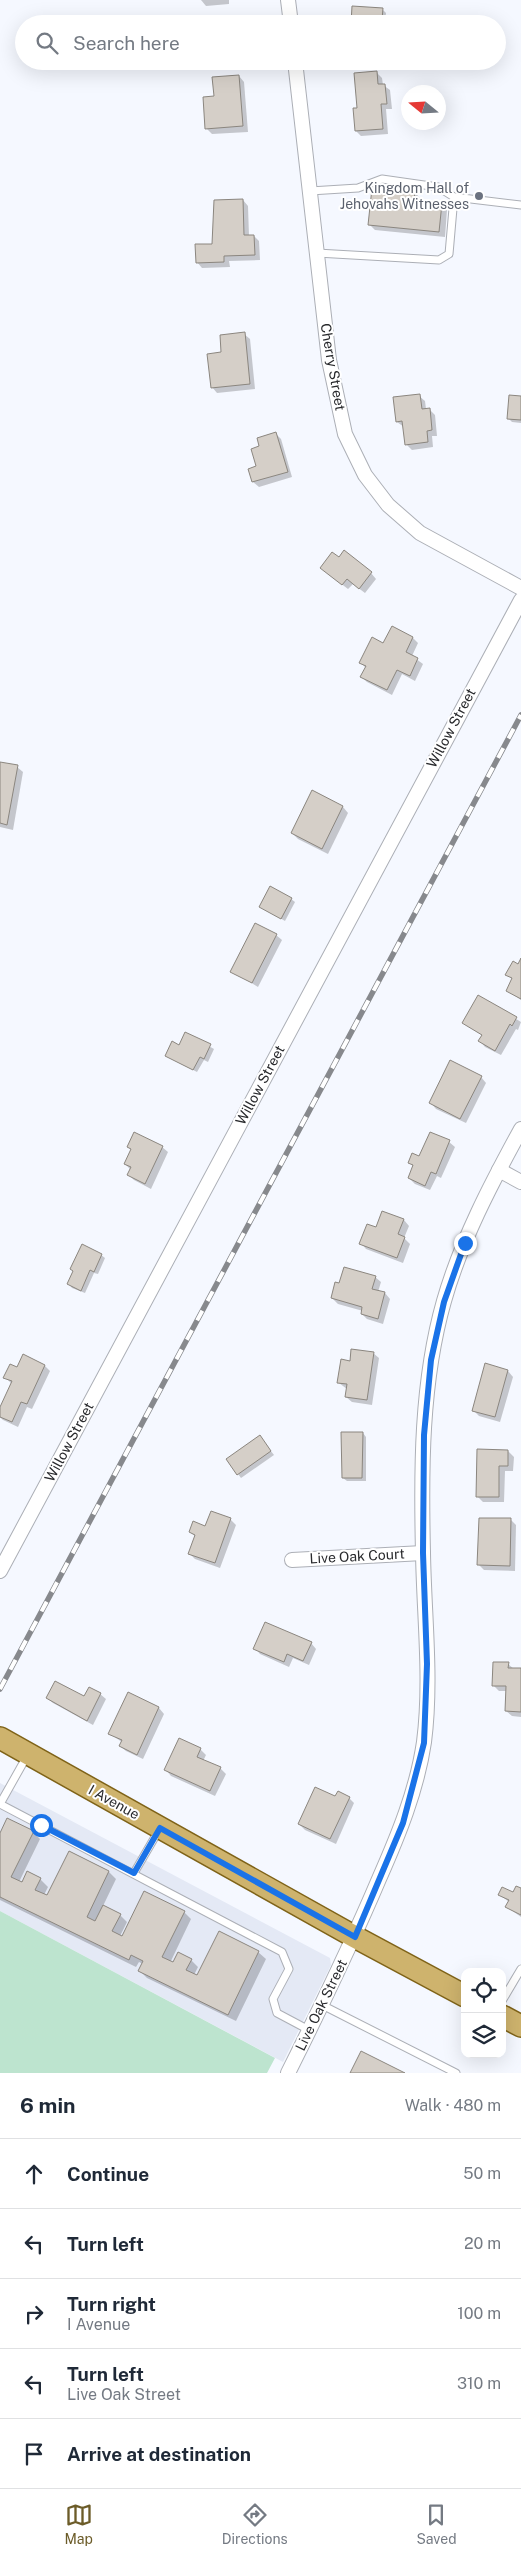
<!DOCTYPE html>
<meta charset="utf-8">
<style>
:root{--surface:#fff;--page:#f6f6f7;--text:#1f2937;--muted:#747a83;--line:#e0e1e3;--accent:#6c5c29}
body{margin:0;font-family:"Public Sans",sans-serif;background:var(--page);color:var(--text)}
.controls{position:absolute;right:15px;bottom:15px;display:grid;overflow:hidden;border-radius:10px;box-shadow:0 5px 20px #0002}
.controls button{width:45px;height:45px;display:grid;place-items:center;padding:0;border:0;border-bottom:1px solid var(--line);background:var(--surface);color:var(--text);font:25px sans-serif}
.compass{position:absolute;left:401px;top:85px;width:45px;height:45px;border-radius:50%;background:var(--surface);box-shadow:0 5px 20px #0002;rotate:288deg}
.stop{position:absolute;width:15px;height:15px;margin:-11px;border:4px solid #1a73e8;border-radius:50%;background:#fff}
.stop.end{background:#1a73e8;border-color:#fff;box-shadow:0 1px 5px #0008}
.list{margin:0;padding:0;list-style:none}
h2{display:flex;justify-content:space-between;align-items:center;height:65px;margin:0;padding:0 20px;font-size:21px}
h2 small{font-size:16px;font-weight:400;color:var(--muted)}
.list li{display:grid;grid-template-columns:32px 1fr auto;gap:15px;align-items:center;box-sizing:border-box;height:70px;padding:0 20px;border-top:1px solid var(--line)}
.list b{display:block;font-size:19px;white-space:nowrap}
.list p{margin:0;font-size:16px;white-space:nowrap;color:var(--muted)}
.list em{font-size:16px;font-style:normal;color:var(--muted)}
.icon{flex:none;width:28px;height:28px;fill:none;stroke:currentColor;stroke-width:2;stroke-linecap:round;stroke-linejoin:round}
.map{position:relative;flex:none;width:521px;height:2073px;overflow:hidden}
.search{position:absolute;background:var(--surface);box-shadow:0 5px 20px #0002;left:15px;right:15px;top:15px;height:55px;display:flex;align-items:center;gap:12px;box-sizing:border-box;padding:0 18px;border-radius:28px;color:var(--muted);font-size:19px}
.sheet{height:415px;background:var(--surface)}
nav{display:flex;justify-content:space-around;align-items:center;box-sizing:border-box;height:70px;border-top:1px solid var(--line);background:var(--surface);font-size:14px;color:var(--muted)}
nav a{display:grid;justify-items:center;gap:2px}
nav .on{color:var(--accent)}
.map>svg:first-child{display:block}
</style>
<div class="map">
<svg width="521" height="2073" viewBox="0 0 521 2073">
<rect width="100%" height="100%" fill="#f5f8ff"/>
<polygon fill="#e4e9f5" points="0,1783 330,1958 331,1965 283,2062 0,1911"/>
<polygon fill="#bde4cf" points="0,1911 275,2058 267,2073 0,2073"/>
<g fill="#0003">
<polygon points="201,0 229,0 229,4 206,6"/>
<polygon points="382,9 386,13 385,23 352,24"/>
<polygon points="376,72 382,78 383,85 390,90 392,109 386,109 388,134 361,136 356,131 358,109"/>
<polygon points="239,76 244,82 248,132 212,134 207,129 215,97"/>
<polygon points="409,186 420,198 419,202 442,204 447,210 445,237 375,230 369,224"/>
<polygon points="243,200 248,206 249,236 254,236 259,241 260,260 229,261 230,267 202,268 197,262 213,245"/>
<polygon points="244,334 250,339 255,389 217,393 212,387 223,353"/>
<polygon points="419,396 425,401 426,409 429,409 435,415 437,436 432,436 433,447 412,450 406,444 404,427 397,422"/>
<polygon points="521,397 521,423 512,422 508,418"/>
<polygon points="276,434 281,439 292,477 259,487 253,482 261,447"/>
<polygon points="327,573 371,573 376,579 365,593 353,584 348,589"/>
<polygon points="413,638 418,643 412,656 423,664 415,681 402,674 392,695 367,682 362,677 366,668 361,663 384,645"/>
<polygon points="0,763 17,767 23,772 13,830 0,827"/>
<polygon points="312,792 343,807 348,813 328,854 298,839 292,833"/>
<polygon points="291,899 295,902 285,921 261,907"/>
<polygon points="276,935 282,940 258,987 232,971"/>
<polygon points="521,960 521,1000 507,990 513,980 507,974"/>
<polygon points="479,996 521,1022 518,1030 516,1029 501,1055 485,1047 480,1041 483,1036 464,1023"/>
<polygon points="186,1033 214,1049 208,1062 204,1060 197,1072 166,1056 179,1046"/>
<polygon points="481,1077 486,1083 466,1123 436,1109 431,1103"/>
<polygon points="449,1142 455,1147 441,1178 437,1176 430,1190 415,1184 409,1178 414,1167 409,1162"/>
<polygon points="128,1147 162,1147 168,1152 151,1189 134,1180 129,1175 131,1170 125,1164 132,1150"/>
<polygon points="383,1212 404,1220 409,1226 404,1238 410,1244 403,1263 366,1249 361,1243 377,1228"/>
<polygon points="101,1255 105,1258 98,1274 94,1273 85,1293 72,1288 69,1284 74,1272"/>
<polygon points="375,1277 381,1282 378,1292 385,1293 390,1299 383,1324 367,1319 362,1314 363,1311 338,1304 332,1298"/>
<polygon points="373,1353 379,1358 372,1405 352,1402 346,1397 347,1389 339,1383 351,1362"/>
<polygon points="486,1365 508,1371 513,1377 500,1422 479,1416 473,1410"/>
<polygon points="45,1366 50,1371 32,1409 27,1407 18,1427 3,1420 0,1417 0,1410 12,1384 5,1377 17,1369"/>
<polygon points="363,1433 366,1437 366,1481 347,1481 343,1478"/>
<polygon points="260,1437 274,1455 241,1478 238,1474"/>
<polygon points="508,1451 514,1457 513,1471 505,1471 504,1502 483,1502 477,1496"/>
<polygon points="230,1519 236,1525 220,1568 195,1559 190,1554 196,1537 190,1532"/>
<polygon points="511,1520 516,1525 515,1571 484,1570 479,1565"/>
<polygon points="311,1643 316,1649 309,1665 293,1658 289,1667 260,1654 255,1648"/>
<polygon points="508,1664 514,1669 521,1669 521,1717 512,1716 506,1711 507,1691 499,1691 493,1685"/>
<polygon points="100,1694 106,1699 93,1725 53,1703 47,1698 85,1697"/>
<polygon points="129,1694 159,1708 164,1714 143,1759 126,1751 120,1746 122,1742 110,1734"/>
<polygon points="200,1749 206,1755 203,1761 220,1768 226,1774 215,1796 171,1776 166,1770"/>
<polygon points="336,1798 349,1798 354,1803 336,1844 305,1830 299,1824"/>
<polygon points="33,1832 40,1839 19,1882 40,1879 48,1887 44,1895 48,1897 69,1852 109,1872 116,1879 103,1906 120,1915 127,1922 120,1936 123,1938 184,1912 191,1919 170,1963 191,1960 198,1967 194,1975 198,1977 258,1952 266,1959 236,2021 147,1978 140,1971 143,1964 139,1962 136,1967 0,1900 0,1836"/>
<polygon points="521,1889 521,1917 507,1907 509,1902 500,1895 513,1894"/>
</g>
<g fill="#d5cfc8" stroke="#8b867f">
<polygon points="352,6 383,8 382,20 373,20 373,24 351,24"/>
<polygon points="377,71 378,84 385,84 387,104 381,104 383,129 355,131 353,108 357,108 354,73"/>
<polygon points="239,75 243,126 205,129 203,97 214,96 212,77"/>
<polygon points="387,183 410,185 409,191 415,191 414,200 442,203 439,232 368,225 372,188 386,189"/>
<polygon points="243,199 244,235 254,235 255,255 224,256 224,262 196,263 195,244 212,244 214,200"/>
<polygon points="245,332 250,384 211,388 207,354 221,352 220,335"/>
<polygon points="420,394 422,409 430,408 432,430 427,431 428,442 405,445 402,421 396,422 393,397"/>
<polygon points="509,395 521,396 521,420 507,419"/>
<polygon points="276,432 288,472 252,482 248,469 256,466 251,449 259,446 257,438"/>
<polygon points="344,550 372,572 359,589 347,579 342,585 320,568 332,552 339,557"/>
<polygon points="392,626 413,637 406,652 418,658 410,676 397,670 387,690 360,677 366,666 359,663 372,637 383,643"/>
<polygon points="0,762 18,765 7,825 0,823"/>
<polygon points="312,790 343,806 322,849 291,833"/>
<polygon points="270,886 292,898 281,919 259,907"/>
<polygon points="255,923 277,934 252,983 230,972"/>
<polygon points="521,958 521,999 506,991 512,978 505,975 513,961 518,964"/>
<polygon points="478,995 517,1017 512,1026 510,1024 495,1051 478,1041 482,1035 462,1023"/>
<polygon points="185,1032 211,1044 204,1059 200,1057 193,1070 165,1056 172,1041 179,1045"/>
<polygon points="450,1060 482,1076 460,1119 429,1103"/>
<polygon points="134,1132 163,1146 145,1184 127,1175 131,1167 124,1164 131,1149 127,1147"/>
<polygon points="430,1132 450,1140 436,1174 431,1172 425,1186 408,1178 413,1165 408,1163 412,1153 419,1156"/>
<polygon points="382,1211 404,1219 398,1234 405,1237 397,1258 359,1244 367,1224 376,1227"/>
<polygon points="82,1244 102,1254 94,1272 90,1270 81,1291 67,1284 73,1271 70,1269"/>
<polygon points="344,1267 376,1276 372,1289 385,1292 378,1319 361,1314 362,1307 331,1298 335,1282 339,1283"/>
<polygon points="351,1349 374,1352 367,1400 345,1397 347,1384 337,1383 341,1359 350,1361"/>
<polygon points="23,1354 45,1365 27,1404 21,1402 12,1422 0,1417 0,1407 12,1381 3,1378 10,1364 17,1367"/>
<polygon points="485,1363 508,1370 495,1417 472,1411"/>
<polygon points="341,1432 363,1432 362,1478 342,1478"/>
<polygon points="260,1435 271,1451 237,1475 226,1459"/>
<polygon points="477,1449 508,1450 508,1466 499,1466 499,1497 476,1497"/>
<polygon points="211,1511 231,1518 215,1563 188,1554 195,1535 189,1532 193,1521 205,1526"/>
<polygon points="479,1518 511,1518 510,1566 477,1565"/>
<polygon points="265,1622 312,1642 303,1661 287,1654 284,1662 253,1649"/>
<polygon points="493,1662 509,1662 508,1668 521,1668 521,1712 505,1711 506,1686 492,1686"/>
<polygon points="55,1681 84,1696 89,1687 101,1693 87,1721 46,1698"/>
<polygon points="128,1692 159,1707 137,1755 119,1746 122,1740 108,1734"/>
<polygon points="179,1738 201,1748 197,1757 221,1767 210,1791 164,1770"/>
<polygon points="315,1787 335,1796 338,1791 350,1797 330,1839 298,1824"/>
<polygon points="7,1818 34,1831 11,1877 22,1882 27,1871 41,1878 35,1890 47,1895 69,1851 109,1871 87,1917 95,1921 103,1905 121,1914 112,1931 122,1936 144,1891 185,1911 162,1957 173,1962 178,1952 192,1959 186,1970 197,1975 219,1931 259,1951 228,2015 138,1971 143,1961 131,1955 129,1960 0,1897 0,1833"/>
<polygon points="516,1886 521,1888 521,1915 505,1907 509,1900 498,1895 502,1887 513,1892"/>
<polygon points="361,2051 405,2073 350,2073"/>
</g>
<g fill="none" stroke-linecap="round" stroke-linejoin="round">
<g stroke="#acafb6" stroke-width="9">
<g id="service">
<polyline points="310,191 358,188 382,179 438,187 454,197 449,254 439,260 317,253"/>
<polyline points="454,197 521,205"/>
<polyline points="0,1804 282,1952 289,1969 273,1999 277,2013 309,2030"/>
<polyline points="0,1804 27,1756"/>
<polyline points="134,1873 159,1830"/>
<polyline points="502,2001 521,1969"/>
<polyline points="322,2005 456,2073"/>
</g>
</g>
<g stroke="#acafb6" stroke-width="16">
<g id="minor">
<polyline points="288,0 291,24"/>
<polyline points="295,61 329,360 345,434 365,475 388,505 420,533 521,588"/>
<polyline points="499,1170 521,1182"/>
<polyline points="292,1560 423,1553"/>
<polyline points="0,1571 521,600"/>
<path d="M 288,2073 C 320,2009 351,1945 379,1879 C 398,1836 417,1790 424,1742 C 432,1680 424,1616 423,1553 C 421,1470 421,1382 444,1301 C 461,1241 491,1184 521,1129"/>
</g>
</g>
<g stroke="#7f6318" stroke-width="24">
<g id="primary">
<polyline points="0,1738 355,1937 465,1996"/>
<polyline points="502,2016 521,2026"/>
</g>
</g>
<use href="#service" stroke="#fff" stroke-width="7"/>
<use href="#minor" stroke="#fff" stroke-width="14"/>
<use href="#primary" stroke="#ceb36d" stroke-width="21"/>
<g stroke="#87898d" stroke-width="5.5">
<polyline id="rail" points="0,1689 521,715"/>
</g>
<use href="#rail" stroke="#fff" stroke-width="4" stroke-dasharray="11" stroke-linecap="butt"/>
</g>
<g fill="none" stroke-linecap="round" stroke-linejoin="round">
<polyline stroke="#1a73e8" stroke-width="6" points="41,1825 134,1873 160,1828 355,1937 403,1823 424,1743 427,1664 423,1553 424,1435 431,1360 444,1302 465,1243"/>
</g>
<circle fill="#6b7280" stroke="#fff" stroke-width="2" cx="479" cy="196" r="5"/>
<g text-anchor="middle" stroke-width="4" stroke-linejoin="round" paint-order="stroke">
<g font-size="14" fill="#5b616d" stroke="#fff" text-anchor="end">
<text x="469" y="193">Kingdom Hall of<tspan x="469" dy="16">Jehovahs Witnesses</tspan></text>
</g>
<g font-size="14" fill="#292a2d" stroke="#fff">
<text transform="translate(333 367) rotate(80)" y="5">Cherry Street</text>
<text transform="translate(451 728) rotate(-62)" y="5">Willow Street</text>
<text transform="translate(260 1085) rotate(-62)" y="5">Willow Street</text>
<text transform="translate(69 1442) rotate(-62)" y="5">Willow Street</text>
<text transform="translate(357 1556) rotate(-3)" y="5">Live Oak Court</text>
<text transform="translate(114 1802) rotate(29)" y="5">I Avenue</text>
<text transform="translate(321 2005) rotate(-64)" y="5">Live Oak Street</text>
</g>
</g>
</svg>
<div class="controls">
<button><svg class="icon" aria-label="locate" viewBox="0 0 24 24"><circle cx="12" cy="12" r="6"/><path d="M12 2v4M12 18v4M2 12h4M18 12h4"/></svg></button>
<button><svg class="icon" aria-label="layers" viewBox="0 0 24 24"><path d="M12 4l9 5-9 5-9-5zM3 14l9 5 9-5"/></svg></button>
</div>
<svg class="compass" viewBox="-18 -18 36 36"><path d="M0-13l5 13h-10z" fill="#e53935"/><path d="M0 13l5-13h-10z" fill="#747a83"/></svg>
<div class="stop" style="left:41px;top:1825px"></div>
<div class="stop end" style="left:465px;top:1243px"></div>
<div class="search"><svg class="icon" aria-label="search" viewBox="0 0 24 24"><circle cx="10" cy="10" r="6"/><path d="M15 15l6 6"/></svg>Search here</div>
</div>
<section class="sheet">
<h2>6 min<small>Walk · 480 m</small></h2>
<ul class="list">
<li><svg class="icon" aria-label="ahead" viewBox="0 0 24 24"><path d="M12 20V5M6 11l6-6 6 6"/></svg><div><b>Continue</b></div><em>50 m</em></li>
<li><svg class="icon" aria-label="left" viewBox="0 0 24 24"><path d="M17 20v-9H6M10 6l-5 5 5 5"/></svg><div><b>Turn left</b></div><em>20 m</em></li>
<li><svg class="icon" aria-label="right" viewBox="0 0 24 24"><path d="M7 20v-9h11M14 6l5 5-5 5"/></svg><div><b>Turn right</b><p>I Avenue</p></div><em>100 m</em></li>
<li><svg class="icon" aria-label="left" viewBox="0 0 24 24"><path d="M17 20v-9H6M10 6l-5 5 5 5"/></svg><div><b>Turn left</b><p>Live Oak Street</p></div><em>310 m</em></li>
<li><svg class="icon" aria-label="arrive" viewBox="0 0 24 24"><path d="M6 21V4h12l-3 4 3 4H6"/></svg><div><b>Arrive at destination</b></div></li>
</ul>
</section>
<nav>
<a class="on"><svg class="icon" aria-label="map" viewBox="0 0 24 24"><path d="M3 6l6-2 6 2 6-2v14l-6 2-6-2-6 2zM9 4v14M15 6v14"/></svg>Map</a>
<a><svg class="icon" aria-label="directions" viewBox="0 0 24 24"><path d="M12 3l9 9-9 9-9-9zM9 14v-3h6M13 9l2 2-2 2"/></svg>Directions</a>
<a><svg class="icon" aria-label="saved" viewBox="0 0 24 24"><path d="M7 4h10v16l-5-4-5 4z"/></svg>Saved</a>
</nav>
